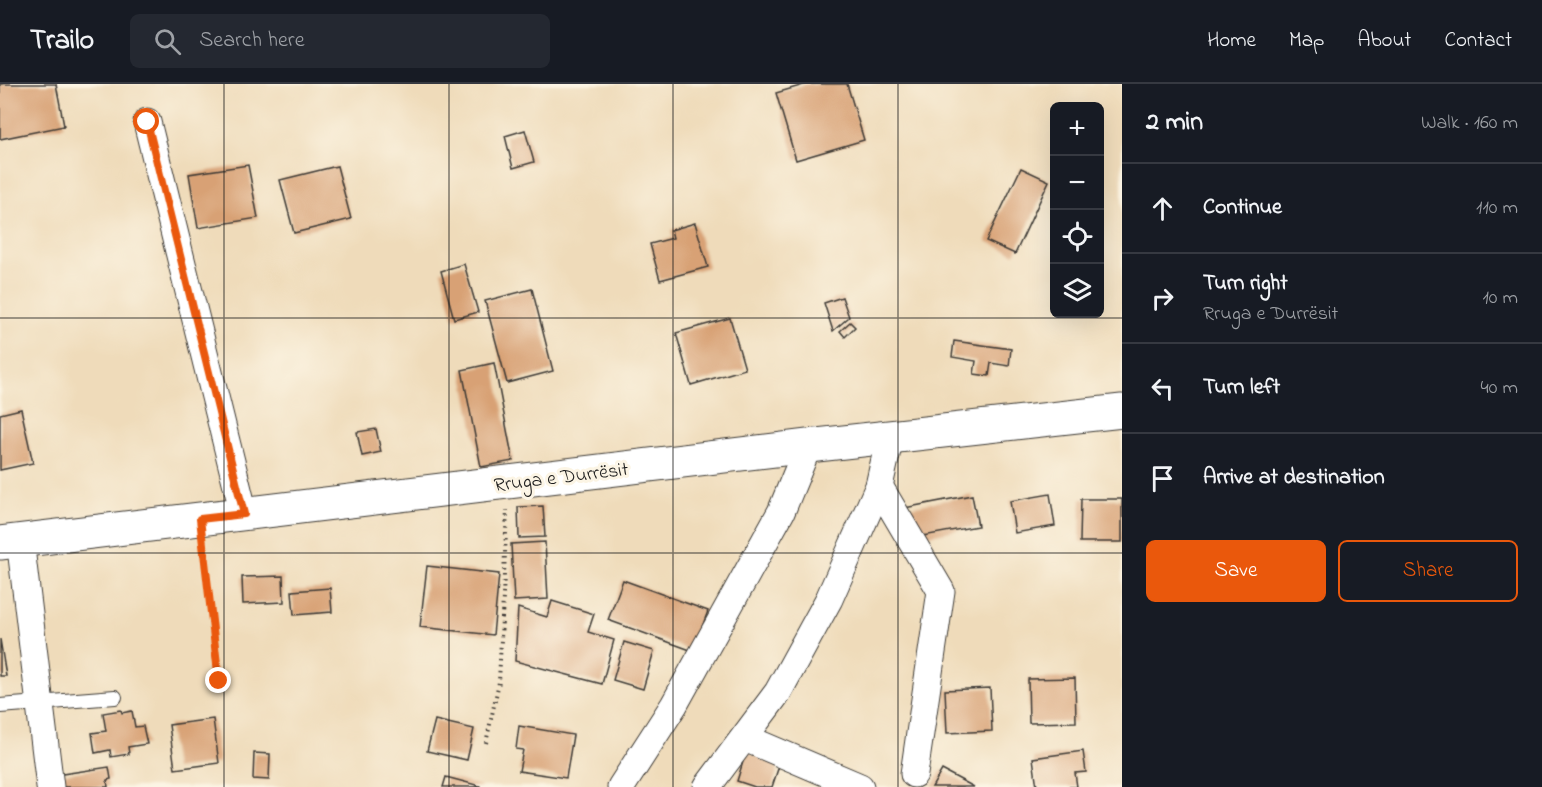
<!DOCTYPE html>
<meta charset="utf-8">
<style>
:root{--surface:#171b24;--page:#242831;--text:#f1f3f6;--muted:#9ea1a6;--line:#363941;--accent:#ea580c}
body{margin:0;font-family:"Indie Flower",sans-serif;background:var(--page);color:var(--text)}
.controls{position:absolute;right:18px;top:18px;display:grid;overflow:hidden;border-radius:9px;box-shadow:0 6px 24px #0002}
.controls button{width:54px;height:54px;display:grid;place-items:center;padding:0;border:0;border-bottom:2px solid var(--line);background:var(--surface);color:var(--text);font:30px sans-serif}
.stop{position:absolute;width:18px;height:18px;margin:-14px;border:4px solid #ea580c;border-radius:50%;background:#fff}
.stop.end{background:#ea580c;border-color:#fff;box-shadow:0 2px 6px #0008}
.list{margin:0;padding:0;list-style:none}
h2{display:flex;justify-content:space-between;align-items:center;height:78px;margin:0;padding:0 24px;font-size:26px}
h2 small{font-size:20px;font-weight:400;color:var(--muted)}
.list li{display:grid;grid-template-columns:39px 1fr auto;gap:18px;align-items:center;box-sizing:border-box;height:90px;padding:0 24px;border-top:2px solid var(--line)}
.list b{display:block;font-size:22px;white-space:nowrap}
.list p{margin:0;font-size:20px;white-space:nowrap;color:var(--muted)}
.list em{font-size:20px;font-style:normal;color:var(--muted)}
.actions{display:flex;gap:12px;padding:18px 24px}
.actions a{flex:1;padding:14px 0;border:2px solid var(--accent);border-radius:9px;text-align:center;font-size:21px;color:var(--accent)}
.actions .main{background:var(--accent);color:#fff}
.icon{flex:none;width:33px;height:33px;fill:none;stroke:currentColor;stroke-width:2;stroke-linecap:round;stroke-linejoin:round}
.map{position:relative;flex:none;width:1122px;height:703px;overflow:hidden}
header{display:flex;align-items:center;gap:36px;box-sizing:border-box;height:84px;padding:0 30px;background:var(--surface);border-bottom:2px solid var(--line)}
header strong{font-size:28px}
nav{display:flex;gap:33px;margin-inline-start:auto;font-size:21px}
.search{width:420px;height:54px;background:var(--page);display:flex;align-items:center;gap:15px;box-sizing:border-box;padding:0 21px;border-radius:9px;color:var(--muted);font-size:22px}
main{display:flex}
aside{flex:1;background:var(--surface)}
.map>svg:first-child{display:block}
</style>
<header>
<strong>Trailo</strong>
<div class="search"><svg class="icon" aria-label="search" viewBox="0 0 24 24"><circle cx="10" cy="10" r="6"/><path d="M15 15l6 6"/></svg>Search here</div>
<nav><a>Home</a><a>Map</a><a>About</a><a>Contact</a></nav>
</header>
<main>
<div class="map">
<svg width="1122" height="703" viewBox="0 0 1122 703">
<rect width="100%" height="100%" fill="#fcf5e5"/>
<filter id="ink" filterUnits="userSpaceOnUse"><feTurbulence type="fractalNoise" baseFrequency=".0167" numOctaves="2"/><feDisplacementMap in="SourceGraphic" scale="12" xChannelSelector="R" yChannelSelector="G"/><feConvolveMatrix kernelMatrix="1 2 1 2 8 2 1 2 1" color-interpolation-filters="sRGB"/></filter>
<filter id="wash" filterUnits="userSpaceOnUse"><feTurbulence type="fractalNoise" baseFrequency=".008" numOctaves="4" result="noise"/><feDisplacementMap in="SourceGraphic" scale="24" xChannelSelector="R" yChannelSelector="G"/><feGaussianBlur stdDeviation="1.35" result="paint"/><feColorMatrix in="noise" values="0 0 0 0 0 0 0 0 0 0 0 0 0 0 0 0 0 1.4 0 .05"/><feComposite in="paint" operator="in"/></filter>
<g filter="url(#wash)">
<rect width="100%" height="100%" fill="#efdbba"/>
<g id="blocks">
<g fill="#d8a175">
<polygon points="0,0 56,0 64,42 0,55"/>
<polygon points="807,0 847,0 864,56 796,76 776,9"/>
<polygon points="525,46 534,78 513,84 505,52"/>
<polygon points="248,81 258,134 198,144 189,90"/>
<polygon points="337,82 351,135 294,149 280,96"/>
<polygon points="1021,84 1049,97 1015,170 986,157"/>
<polygon points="695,139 708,183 660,196 650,160 673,154 671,146"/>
<polygon points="464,180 478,228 454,235 441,187"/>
<polygon points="532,205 553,287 507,299 485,217"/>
<polygon points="842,213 849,233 833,247 824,219"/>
<polygon points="730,234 745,285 691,301 676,249"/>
<polygon points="850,238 855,243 845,253 840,247"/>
<polygon points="954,257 1011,265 1009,282 991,279 989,292 974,290 976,277 952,273"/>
<polygon points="494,279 513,377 481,383 462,286"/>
<polygon points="21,325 33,379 0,386 0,330"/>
<polygon points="376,345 381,368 362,372 357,348"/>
<polygon points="1050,410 1055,442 1015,449 1010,417"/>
<polygon points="972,411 978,442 918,453 899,425"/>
<polygon points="1081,415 1122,415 1122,458 1080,458"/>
<polygon points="543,422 545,453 519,454 518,423"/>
<polygon points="545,458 548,515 514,517 511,460"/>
<polygon points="427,482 499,490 493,551 420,543"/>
<polygon points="283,492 284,518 243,520 242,493"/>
<polygon points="623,496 708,527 693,567 608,536"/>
<polygon points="330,504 332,528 294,531 292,507"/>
<polygon points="552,517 594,530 588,548 614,556 602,600 515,577 518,524 547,533"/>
<polygon points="0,555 6,592 0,592"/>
<polygon points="624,558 654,567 643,605 613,596"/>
<polygon points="1075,594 1076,638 1029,639 1028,595"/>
<polygon points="990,604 992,647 947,649 945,606"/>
<polygon points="121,626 122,629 132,627 135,643 143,642 147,660 128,663 129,670 111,673 110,666 95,669 92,649 106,647 103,629"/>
<polygon points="213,635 219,679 175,685 169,641"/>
<polygon points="435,636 474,645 467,676 427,667"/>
<polygon points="519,642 573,651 566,694 519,687 523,666 516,665"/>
<polygon points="1083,667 1086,688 1075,689 1077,703 1037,703 1033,674"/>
<polygon points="746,668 780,679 772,703 755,703 737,697"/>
<polygon points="254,669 270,670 269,696 253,695"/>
<polygon points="109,683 111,695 107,696 108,703 57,703 56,691"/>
<polygon points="942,686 974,703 932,703"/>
<polygon points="446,693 480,702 480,703 443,703"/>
</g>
</g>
</g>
<g filter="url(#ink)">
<use href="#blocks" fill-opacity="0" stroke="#3c3934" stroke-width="1.5"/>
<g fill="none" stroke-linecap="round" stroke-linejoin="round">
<g stroke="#3c3934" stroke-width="16">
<polyline id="lane" points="0,622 115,613"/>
</g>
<g stroke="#3c3934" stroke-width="29">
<g id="street">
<polyline points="147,38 244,430"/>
<polyline points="879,402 941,507 914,690"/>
<polyline points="20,456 50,703"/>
<polyline points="745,654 860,703"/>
<polyline points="621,703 674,621 781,428 808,362"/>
<polyline points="707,703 778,608 829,515 879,402 890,353"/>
</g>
</g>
<g stroke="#3c3934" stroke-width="35">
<polyline id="secondary" points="0,459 808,362 1122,327"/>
</g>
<g stroke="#3c3934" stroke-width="4" stroke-dasharray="1.5 4.5" stroke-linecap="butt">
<polyline points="203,463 219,597"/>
<polyline points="486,659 499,598 507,426"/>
</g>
<use href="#lane" stroke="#fff" stroke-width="14"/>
<use href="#street" stroke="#fff" stroke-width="27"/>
<use href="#secondary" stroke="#fff" stroke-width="33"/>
</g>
</g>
<g fill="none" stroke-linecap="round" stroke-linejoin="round" filter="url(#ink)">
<polyline stroke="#ea580c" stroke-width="8" points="147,38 244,430 200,435 219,597"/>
</g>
<path fill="none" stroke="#1c1c1c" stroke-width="1.5" stroke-opacity="0.55" d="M 224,0 L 224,703M 449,0 L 449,703M 673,0 L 673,703M 898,0 L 898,703M 0,234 L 1122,234M 0,469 L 1122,469"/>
<g text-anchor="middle" stroke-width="6" stroke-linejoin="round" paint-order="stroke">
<g font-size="20" fill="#1c1c1c" stroke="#fcf5e5">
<text transform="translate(561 392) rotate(-7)" y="7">Rruga e Durrësit</text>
</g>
</g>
</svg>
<div class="controls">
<button>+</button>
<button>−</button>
<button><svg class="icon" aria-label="locate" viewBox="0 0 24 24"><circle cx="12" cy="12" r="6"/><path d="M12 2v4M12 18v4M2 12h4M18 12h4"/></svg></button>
<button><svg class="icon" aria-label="layers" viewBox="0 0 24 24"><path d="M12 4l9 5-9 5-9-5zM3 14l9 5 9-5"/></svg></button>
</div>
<div class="stop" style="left:147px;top:38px"></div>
<div class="stop end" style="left:219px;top:597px"></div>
</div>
<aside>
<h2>2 min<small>Walk · 160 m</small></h2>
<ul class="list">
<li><svg class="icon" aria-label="ahead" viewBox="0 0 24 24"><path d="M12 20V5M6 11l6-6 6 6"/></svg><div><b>Continue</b></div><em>110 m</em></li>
<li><svg class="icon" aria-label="right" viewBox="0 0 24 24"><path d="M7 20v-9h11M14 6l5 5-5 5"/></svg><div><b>Turn right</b><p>Rruga e Durrësit</p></div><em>10 m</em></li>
<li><svg class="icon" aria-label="left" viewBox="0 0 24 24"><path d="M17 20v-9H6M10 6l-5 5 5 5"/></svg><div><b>Turn left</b></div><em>40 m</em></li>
<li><svg class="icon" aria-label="arrive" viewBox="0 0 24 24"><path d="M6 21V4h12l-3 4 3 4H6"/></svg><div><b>Arrive at destination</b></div></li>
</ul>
<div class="actions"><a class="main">Save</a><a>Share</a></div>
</aside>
</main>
